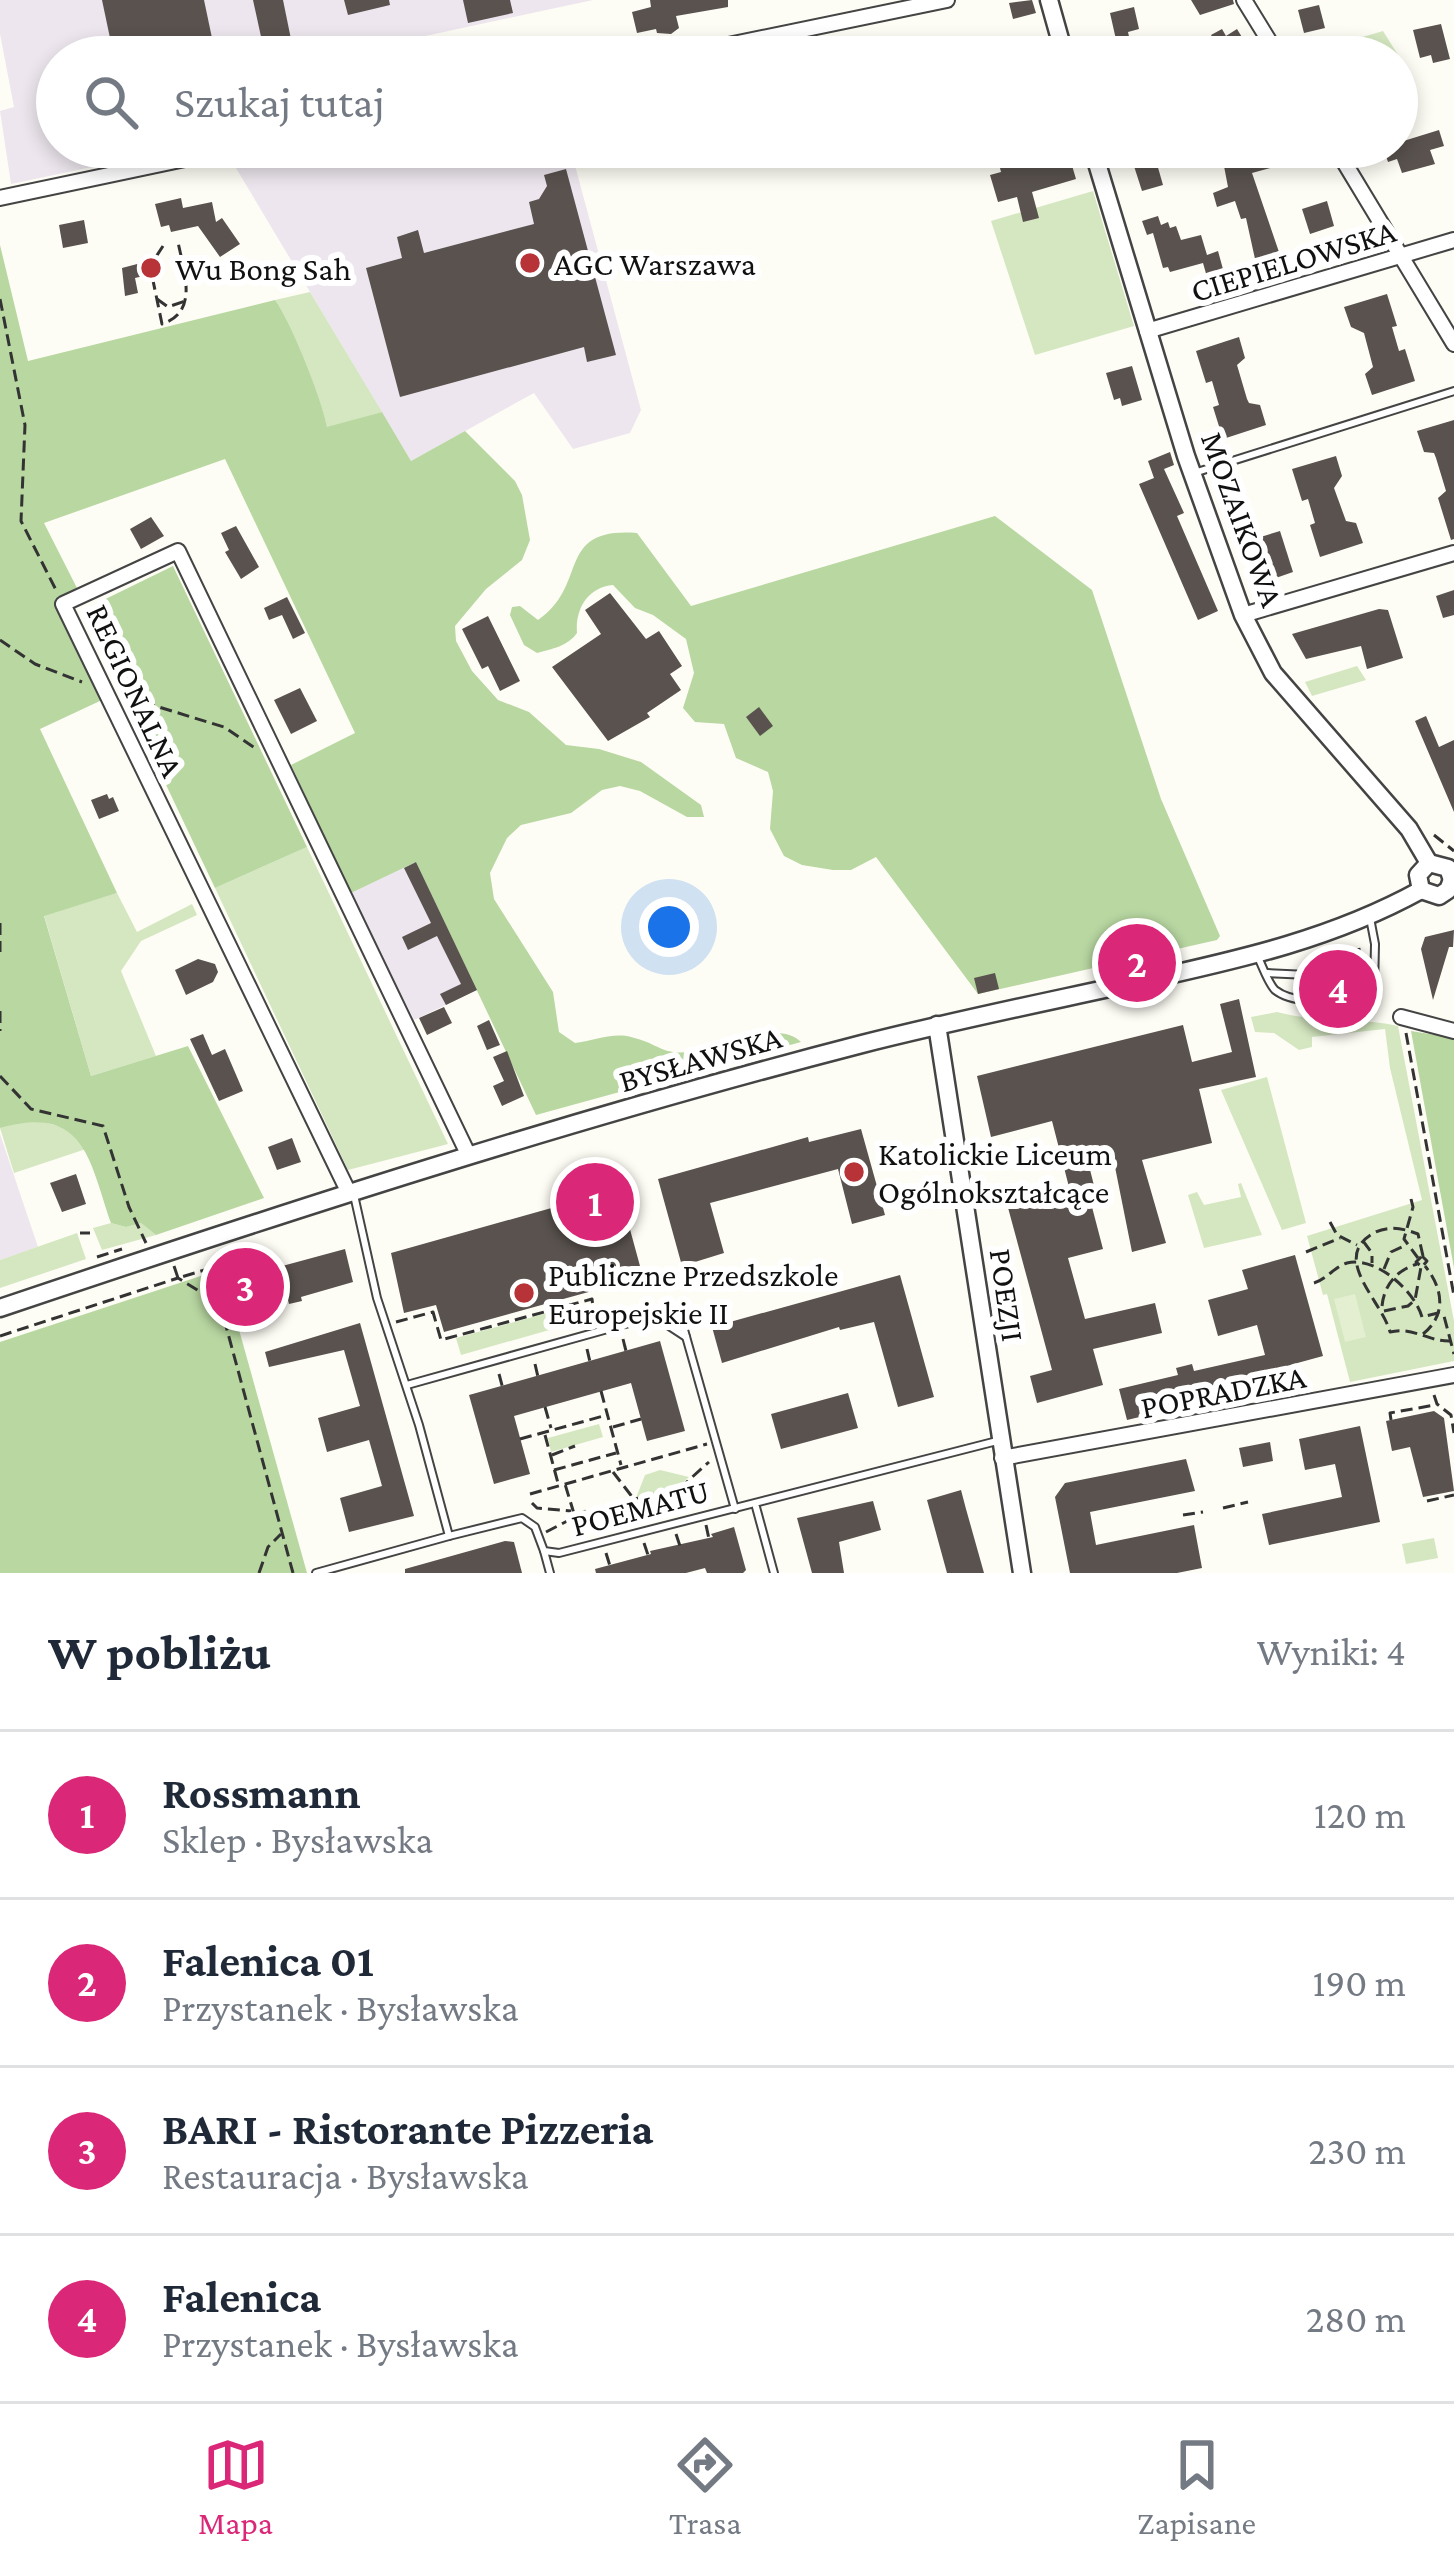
<!DOCTYPE html>
<html lang="pl">
<meta charset="utf-8">
<style>
:root{--surface:#fff;--page:#f6f6f7;--text:#1f2937;--muted:#747a83;--line:#e0e1e3;--accent:#db2777}
body{margin:0;font-family:"Crimson Pro",serif;background:var(--page);color:var(--text)}
.you{position:absolute;left:669px;top:927px;width:42px;height:42px;margin:-30px;border:9px solid #fff;border-radius:50%;background:#1a73e8;box-shadow:0 0 0 18px #1a73e833}
.badge{display:grid;place-items:center;width:78px;height:78px;border-radius:50%;background:var(--accent);color:#fff;font-size:39px;font-weight:700}
.pin{position:absolute;translate:-50% -50%;border:6px solid #fff;box-shadow:0 3px 12px #0006}
.list{margin:0;padding:0;list-style:none}
h2{display:flex;justify-content:space-between;align-items:center;height:156px;margin:0;padding:0 48px;font-size:51px}
h2 small{font-size:39px;font-weight:400;color:var(--muted)}
.list li{display:grid;grid-template-columns:78px 1fr auto;gap:36px;align-items:center;box-sizing:border-box;height:168px;padding:0 48px;border-top:3px solid var(--line)}
.list b{display:block;font-size:45px;white-space:nowrap}
.list p{margin:0;font-size:39px;white-space:nowrap;color:var(--muted)}
.list em{font-size:39px;font-style:normal;color:var(--muted)}
.icon{flex:none;width:66px;height:66px;fill:none;stroke:currentColor;stroke-width:2;stroke-linecap:round;stroke-linejoin:round}
.map{position:relative;flex:none;width:1454px;height:1573px;overflow:hidden}
.search{position:absolute;background:var(--surface);box-shadow:0 6px 18px #0003;left:36px;right:36px;top:36px;height:132px;display:flex;align-items:center;gap:30px;box-sizing:border-box;padding:0 42px;border-radius:66px;color:var(--muted);font-size:45px}
.sheet{height:828px;background:var(--surface)}
nav{display:flex;justify-content:space-around;align-items:center;box-sizing:border-box;height:168px;border-top:3px solid var(--line);background:var(--surface);font-size:33px;color:var(--muted)}
nav a{display:grid;justify-items:center;gap:6px}
nav .on{color:var(--accent)}
.map>svg:first-child{display:block}
</style>
<div class="map">
<svg width="1454" height="1573" viewBox="0 0 1454 1573">
<rect width="100%" height="100%" fill="#fefdf5"/>
<g fill="#ede6ee">
<polygon points="0,0 593,0 328,57 57,57 57,147 187,147 11,184 0,111 14,107 0,34"/>
<polygon points="324,147 570,147 641,410 630,433 573,449 534,393 411,461 236,168"/>
<polygon points="416,862 477,990 414,1020 351,893"/>
<polygon points="0,1134 38,1247 0,1260"/>
</g>
<g fill="#d4e7c0">
<polygon points="1383,31 1415,82 1397,88 1397,57 1294,57"/>
<polygon points="1093,191 1134,326 1035,355 991,221"/>
<path d="M 310,292 L 382,412 L 327,428 C 323,403 290,319 275,300 Z"/>
<polygon points="1357,666 1366,680 1312,696 1305,682"/>
<polygon points="307,847 448,1144 348,1170 215,888"/>
<polygon points="117,893 137,932 192,904 197,915 141,941 121,971 156,1056 91,1076 44,915"/>
<path d="M 1277,1012 C 1317,1023 1358,1017 1398,1026 L 1454,1321 L 1454,1361 L 1350,1382 L 1327,1294 L 1323,1295 L 1307,1236 L 1422,1200 L 1390,1068 L 1385,1029 L 1312,1037 L 1312,1047 L 1299,1050 L 1274,1033 L 1255,1032 L 1251,1017 Z"/>
<polygon points="1267,1077 1306,1223 1282,1230 1221,1090"/>
<polygon points="32,1119 70,1129 86,1149 14,1173 0,1128"/>
<polygon points="1241,1183 1262,1235 1204,1248 1188,1195 1197,1192 1204,1205 1241,1197 1238,1184"/>
<polygon points="111,1223 126,1227 141,1223 156,1235 102,1250 93,1228"/>
<polygon points="77,1233 86,1259 0,1288 0,1260"/>
<polygon points="577,1305 581,1321 461,1355 456,1338"/>
<polygon points="599,1424 603,1437 551,1452 548,1438"/>
<polygon points="660,1470 689,1477 679,1486 636,1498 645,1475"/>
<polygon points="1434,1538 1438,1558 1406,1564 1402,1544"/>
</g>
<g fill="#b8d7a1">
<path d="M 0,245 L 28,361 L 275,300 C 290,319 323,402 327,427 L 382,412 L 411,461 L 465,431 L 515,481 L 522,495 L 530,540 L 522,560 L 486,589 L 455,626 L 456,641 L 472,671 L 498,700 L 529,712 L 566,745 L 599,749 L 641,762 L 701,805 L 704,817 L 687,817 L 640,791 L 620,786 L 602,790 L 571,813 L 521,825 L 507,838 L 490,873 L 494,899 L 553,992 L 559,1032 L 575,1043 C 592,1041 613,1032 631,1037 C 664,1045 661,1058 702,1050 C 730,1044 779,1020 801,1042 L 536,1115 L 416,862 L 351,893 L 291,765 L 355,733 L 225,459 L 44,523 L 79,592 L 58,602 L 102,700 L 40,729 L 117,893 L 44,916 L 91,1076 L 188,1046 L 264,1198 L 156,1235 L 141,1223 L 126,1227 L 111,1223 C 89,1158 84,1104 0,1128 Z"/>
<path d="M 995,516 L 1092,590 L 1161,799 L 1220,936 L 1217,940 L 978,994 L 876,857 L 851,870 L 833,870 L 802,865 L 784,856 L 770,829 L 773,791 L 768,772 L 736,758 L 724,724 L 695,722 L 683,708 L 694,673 L 686,639 L 653,615 L 635,608 L 613,585 C 588,587 575,609 577,633 C 568,646 552,649 537,653 L 524,645 L 510,615 L 512,607 L 520,606 L 538,620 C 590,585 554,527 637,533 L 691,606 Z"/>
<polygon points="173,566 307,847 215,888 83,610"/>
<polygon points="1411,1031 1454,1038 1454,1268"/>
<polygon points="222,1269 307,1573 0,1573 0,1342"/>
</g>
<polygon fill="#e4efd1" points="1355,1294 1366,1337 1345,1342 1334,1299"/>
<g fill="#59524e">
<polygon points="102,0 204,0 216,57 114,57"/>
<polygon points="253,0 283,0 293,49 265,55"/>
<polygon points="344,0 389,0 390,5 348,15"/>
<polygon points="463,0 510,0 513,13 468,23"/>
<polygon points="650,0 728,0 728,7 676,16 679,28 671,34 657,33 656,29 637,33 632,12 651,7"/>
<polygon points="1032,0 1036,13 1013,19 1009,3"/>
<polygon points="1191,0 1233,0 1234,4 1200,15"/>
<polygon points="1319,5 1325,28 1304,33 1298,10"/>
<polygon points="1134,7 1139,29 1128,32 1130,41 1117,44 1110,13"/>
<polygon points="1441,24 1450,59 1433,63 1431,55 1420,58 1413,30"/>
<polygon points="1222,29 1226,36 1237,29 1254,57 1224,57 1211,35"/>
<polygon points="504,42 507,57 460,57 459,51"/>
<polygon points="1439,130 1444,146 1430,150 1435,164 1402,173 1397,159 1388,162 1383,147 1397,147 1397,143"/>
<polygon points="1261,147 1294,147 1275,158 1277,166 1252,173 1280,255 1269,259 1270,264 1257,268 1246,218 1241,219 1235,201 1217,207 1213,193 1228,187 1223,161 1233,158 1231,153"/>
<polygon points="1055,152 1057,156 1068,152 1076,179 1032,192 1039,218 1023,222 1017,197 998,202 990,175 1001,172 1000,168 1016,164 1018,167"/>
<polygon points="1155,157 1163,185 1142,191 1133,163"/>
<polygon points="566,169 616,355 587,362 584,347 400,397 366,268 402,258 397,237 418,230 424,253 534,224 529,202 539,199 547,186 544,175"/>
<polygon points="181,198 183,208 212,202 216,222 222,218 240,244 220,257 198,226 171,232 169,225 161,227 155,204"/>
<polygon points="1327,201 1334,226 1310,234 1302,209"/>
<polygon points="1158,216 1161,225 1168,222 1170,228 1176,226 1181,240 1201,235 1207,255 1218,251 1226,280 1209,284 1203,263 1170,272 1168,267 1163,268 1153,233 1147,235 1142,221"/>
<polygon points="84,220 88,243 63,248 59,225"/>
<polygon points="141,263 144,276 135,278 138,293 125,296 122,268"/>
<polygon points="1387,294 1397,326 1392,327 1399,351 1405,349 1415,381 1372,395 1365,374 1373,367 1364,333 1351,327 1344,307"/>
<polygon points="1239,337 1245,358 1237,365 1247,399 1249,403 1260,405 1266,425 1223,439 1213,407 1219,405 1212,381 1206,383 1196,351"/>
<polygon points="1132,366 1142,400 1122,406 1120,398 1114,400 1106,373"/>
<polygon points="1454,420 1454,539 1451,540 1438,498 1446,491 1436,458 1434,453 1424,452 1417,431"/>
<polygon points="1170,452 1174,465 1164,469 1184,513 1177,516 1218,611 1198,620 1139,484 1154,478 1148,461"/>
<polygon points="1336,456 1342,476 1334,488 1346,521 1356,523 1363,543 1320,557 1310,525 1315,523 1308,499 1302,501 1292,469"/>
<polygon points="151,517 164,536 141,549 130,529"/>
<polygon points="236,526 259,567 241,579 225,552 229,550 221,533"/>
<polygon points="1280,531 1293,572 1264,582 1251,540"/>
<polygon points="1454,590 1454,615 1443,618 1436,596"/>
<polygon points="610,593 646,639 659,631 682,666 670,674 681,690 647,713 650,717 608,741 552,667 601,634 585,610"/>
<polygon points="287,597 305,633 293,639 282,615 269,620 264,608"/>
<polygon points="1379,609 1388,610 1403,658 1367,669 1361,646 1306,659 1292,634"/>
<polygon points="488,616 520,681 500,691 488,666 482,669 462,629"/>
<polygon points="300,688 317,721 291,734 274,700"/>
<polygon points="759,707 773,726 760,736 746,717"/>
<polygon points="1426,716 1439,747 1454,740 1454,812 1415,721"/>
<polygon points="107,794 109,799 113,797 119,811 99,819 91,800"/>
<polygon points="416,862 477,990 446,1005 440,994 461,984 437,936 408,950 402,937 431,923 404,868"/>
<polygon points="1454,930 1453,947 1449,947 1433,1000 1421,949 1425,937"/>
<polygon points="198,959 215,964 218,972 213,982 186,995 175,970"/>
<polygon points="995,973 999,989 978,994 974,978"/>
<polygon points="1239,999 1256,1077 1199,1089 1212,1143 1142,1160 1166,1243 1132,1252 1112,1152 1087,1158 1099,1205 1092,1207 1103,1249 1068,1258 1085,1319 1155,1303 1162,1333 1093,1349 1103,1385 1037,1403 1030,1376 1052,1370 1007,1204 1069,1187 1052,1121 991,1137 977,1076 1183,1025 1192,1062 1232,1052 1220,1004"/>
<polygon points="444,1007 452,1023 427,1035 419,1018"/>
<polygon points="489,1020 500,1045 487,1050 477,1026"/>
<polygon points="203,1034 212,1055 225,1049 243,1091 219,1101 190,1039"/>
<polygon points="507,1051 524,1096 502,1106 493,1086 504,1081 493,1057"/>
<polygon points="861,1129 885,1215 852,1224 838,1169 710,1203 724,1253 682,1266 658,1179 808,1137 809,1142"/>
<polygon points="292,1138 301,1162 277,1170 268,1147"/>
<polygon points="76,1174 86,1204 62,1212 50,1183"/>
<polygon points="619,1189 643,1277 444,1332 436,1305 404,1313 391,1253"/>
<polygon points="345,1249 353,1282 301,1297 302,1301 289,1304 288,1300 247,1311 238,1278"/>
<polygon points="1295,1255 1323,1356 1254,1375 1257,1389 1127,1420 1119,1389 1178,1375 1176,1368 1192,1364 1194,1371 1265,1355 1257,1325 1218,1336 1208,1300 1248,1289 1242,1270"/>
<polygon points="900,1275 934,1397 898,1407 874,1322 840,1330 839,1327 722,1363 712,1327"/>
<polygon points="360,1323 414,1516 349,1532 340,1498 382,1486 369,1440 327,1452 318,1418 360,1406 344,1350 269,1367 265,1352"/>
<polygon points="660,1341 685,1431 647,1441 631,1383 514,1416 530,1474 494,1484 469,1395"/>
<polygon points="848,1393 858,1428 781,1449 771,1414"/>
<polygon points="1434,1411 1444,1418 1454,1491 1423,1497 1410,1447 1392,1451 1386,1421"/>
<polygon points="1360,1426 1380,1522 1269,1545 1262,1514 1342,1497 1335,1464 1305,1470 1299,1439"/>
<polygon points="1270,1442 1273,1461 1243,1467 1239,1448"/>
<polygon points="1186,1459 1195,1491 1090,1512 1096,1545 1194,1525 1202,1568 1177,1573 1070,1573 1055,1497 1065,1483"/>
<polygon points="961,1490 966,1509 984,1573 947,1573 927,1500"/>
<polygon points="873,1501 881,1530 839,1542 844,1573 812,1573 797,1518"/>
<polygon points="734,1527 746,1570 743,1573 707,1573 705,1568 686,1573 596,1573 595,1569 651,1554 650,1551 713,1537 711,1534"/>
<polygon points="505,1541 514,1542 522,1573 405,1573 405,1569"/>
</g>
<g fill="none" stroke-linecap="round" stroke-linejoin="round">
<g stroke="#444" stroke-width="10">
<g id="service">
<polyline points="1194,473 1454,391"/>
<path d="M 1257,955 C 1262,965 1268,983 1275,990 C 1295,1006 1339,1001 1363,1001 L 1374,989 L 1375,944 L 1370,918"/>
<polyline points="1267,973 1374,978"/>
<polyline points="354,1195 377,1298 419,1425 449,1536 522,1518 535,1527 544,1551 559,1553 997,1441"/>
<polyline points="683,1326 735,1509"/>
<polyline points="407,1385 647,1318 657,1318 686,1337"/>
<polyline points="756,1507 774,1573"/>
<polyline points="544,1551 550,1573"/>
<polyline points="316,1573 449,1536"/>
</g>
</g>
<g stroke="#444" stroke-width="18">
<g id="minor">
<polyline points="1244,0 1279,57"/>
<polyline points="670,57 947,0"/>
<polyline points="1335,147 1454,344"/>
<polyline points="0,198 242,147"/>
<polyline points="1147,331 1454,240"/>
<polyline points="1243,615 1454,553"/>
<polyline points="1401,1017 1454,1031"/>
<polyline points="348,1191 63,604 178,551 469,1156"/>
<polyline points="1002,1458 1454,1375"/>
</g>
</g>
<g stroke="#444" stroke-width="21">
<g id="tertiary">
<polyline points="1049,0 1065,57"/>
<polyline points="1092,147 1186,456 1243,615 1273,673 1409,829 1429,863"/>
<polyline points="1421,890 1418,875 1429,863 1448,868 1452,880"/>
<polyline points="1421,890 1439,896 1448,890 1452,880"/>
<polyline points="937,1025 1022,1573"/>
<path d="M 0,1308 C 285,1212 571,1119 862,1044 C 956,1020 1051,1001 1146,980 C 1242,959 1334,938 1421,890"/>
</g>
</g>
<g stroke="#333" stroke-width="3" stroke-dasharray="12 6" stroke-linecap="butt">
<path d="M 163,246 L 150,266 L 162,324 C 199,312 184,272 178,242"/>
<polyline points="0,299 25,425 21,521 57,592"/>
<polyline points="157,299 168,307 185,301"/>
<polyline points="0,640 35,664 82,682"/>
<polyline points="126,697 224,727 255,748"/>
<polyline points="1434,835 1454,851"/>
<polyline points="0,923 0,952"/>
<polyline points="1313,956 1363,949"/>
<polyline points="0,1011 0,1031"/>
<polyline points="1406,1033 1454,1296"/>
<polyline points="0,1076 31,1109 103,1126 129,1207 146,1243"/>
<polyline points="1411,1199 1413,1207 1404,1239 1418,1258"/>
<polyline points="1330,1222 1337,1235 1357,1245"/>
<polyline points="80,1233 90,1233"/>
<polyline points="1363,1241 1372,1253 1372,1263"/>
<polyline points="1306,1252 1340,1238"/>
<polygon points="1422,1256 1427,1261 1422,1267 1416,1262"/>
<path d="M 1423,1256 L 1418,1234 C 1403,1228 1387,1225 1372,1234 C 1331,1259 1382,1301 1390,1332 C 1413,1326 1428,1342 1451,1341"/>
<polyline points="97,1257 122,1249"/>
<polyline points="174,1266 178,1278 228,1263"/>
<polyline points="1384,1269 1391,1252 1404,1246"/>
<path d="M 1314,1283 C 1327,1279 1334,1267 1347,1263 C 1377,1256 1415,1292 1422,1317 L 1438,1313 L 1444,1316 L 1454,1354"/>
<path d="M 1382,1306 C 1384,1285 1397,1270 1417,1264"/>
<polyline points="1384,1311 1408,1306 1415,1300 1421,1267"/>
<polyline points="396,1322 433,1312 441,1340 592,1299 593,1307"/>
<path d="M 1423,1334 C 1447,1315 1443,1288 1425,1266"/>
<polyline points="0,1336 178,1278 220,1304 293,1573"/>
<polyline points="623,1339 627,1355"/>
<polyline points="587,1349 590,1362"/>
<polyline points="535,1364 538,1377"/>
<polyline points="499,1374 503,1389"/>
<polyline points="601,1391 621,1465"/>
<polyline points="1434,1395 1437,1404 1451,1415 1454,1433"/>
<polyline points="545,1407 551,1428"/>
<polyline points="1391,1420 1390,1413 1435,1405"/>
<polyline points="613,1427 641,1419"/>
<polyline points="545,1435 558,1483"/>
<polyline points="520,1439 607,1415"/>
<polyline points="552,1455 575,1446"/>
<polyline points="554,1470 616,1453"/>
<polyline points="613,1472 633,1498"/>
<polyline points="530,1494 707,1444"/>
<polyline points="1427,1501 1454,1495"/>
<polyline points="532,1503 537,1508 571,1511"/>
<polyline points="1223,1508 1248,1502"/>
<polyline points="634,1511 639,1501"/>
<polyline points="574,1514 680,1488 709,1462"/>
<polyline points="1183,1515 1203,1512"/>
<polyline points="706,1525 709,1539"/>
<polyline points="546,1532 575,1517 565,1484"/>
<polyline points="676,1534 680,1546"/>
<polyline points="644,1543 648,1555"/>
<polyline points="606,1553 610,1566"/>
<polyline points="259,1573 268,1547 281,1534"/>
</g>
<use href="#service" stroke="#fff" stroke-width="6"/>
<use href="#minor" stroke="#fff" stroke-width="14"/>
<use href="#tertiary" stroke="#fff" stroke-width="16"/>
</g>
<g fill="#b73337" stroke="#fff" stroke-width="4.5">
<circle cx="530" cy="263" r="12"/>
<circle cx="151" cy="268" r="12"/>
<circle cx="854" cy="1172" r="12"/>
<circle cx="524" cy="1293" r="12"/>
</g>
<g text-anchor="middle" stroke-width="12" stroke-linejoin="round" paint-order="stroke">
<g font-size="33" fill="#111" stroke="#fff">
<text transform="translate(1293 260) rotate(-17)" y="12">CIEPIELOWSKA</text>
<text transform="translate(1243 519) rotate(70)" y="12">MOZAIKOWA</text>
<text transform="translate(136 690) rotate(65)" y="12">REGIONALNA</text>
<text transform="translate(700 1058) rotate(-16)" y="12">BYSŁAWSKA</text>
<text transform="translate(1008 1295) rotate(82)" y="12">POEZJI</text>
<text transform="translate(1223 1391) rotate(-11)" y="12">POPRADZKA</text>
<text transform="translate(640 1507) rotate(-15)" y="12">POEMATU</text>
</g>
<g font-size="33" fill="#111" stroke="#fff" text-anchor="start">
<text x="554" y="275">AGC Warszawa</text>
<text x="175" y="280">Wu Bong Sah</text>
<text x="878" y="1165">Katolickie Liceum<tspan x="878" dy="38">Ogólnokształcące</tspan></text>
<text x="548" y="1286">Publiczne Przedszkole<tspan x="548" dy="38">Europejskie II</tspan></text>
</g>
</g>
</svg>
<div class="you"></div>
<div class="pin badge" style="left:595px;top:1202px">1</div>
<div class="pin badge" style="left:1137px;top:963px">2</div>
<div class="pin badge" style="left:245px;top:1287px">3</div>
<div class="pin badge" style="left:1338px;top:989px">4</div>
<div class="search"><svg class="icon" aria-label="search" viewBox="0 0 24 24"><circle cx="10" cy="10" r="6"/><path d="M15 15l6 6"/></svg>Szukaj tutaj</div>
</div>
<section class="sheet">
<h2>W pobliżu<small>Wyniki: 4</small></h2>
<ul class="list">
<li><span class="badge">1</span><div><b>Rossmann</b><p>Sklep · Bysławska</p></div><em>120 m</em></li>
<li><span class="badge">2</span><div><b>Falenica 01</b><p>Przystanek · Bysławska</p></div><em>190 m</em></li>
<li><span class="badge">3</span><div><b>BARI - Ristorante Pizzeria</b><p>Restauracja · Bysławska</p></div><em>230 m</em></li>
<li><span class="badge">4</span><div><b>Falenica</b><p>Przystanek · Bysławska</p></div><em>280 m</em></li>
</ul>
</section>
<nav>
<a class="on"><svg class="icon" aria-label="map" viewBox="0 0 24 24"><path d="M3 6l6-2 6 2 6-2v14l-6 2-6-2-6 2zM9 4v14M15 6v14"/></svg>Mapa</a>
<a><svg class="icon" aria-label="directions" viewBox="0 0 24 24"><path d="M12 3l9 9-9 9-9-9zM9 14v-3h6M13 9l2 2-2 2"/></svg>Trasa</a>
<a><svg class="icon" aria-label="saved" viewBox="0 0 24 24"><path d="M7 4h10v16l-5-4-5 4z"/></svg>Zapisane</a>
</nav>
